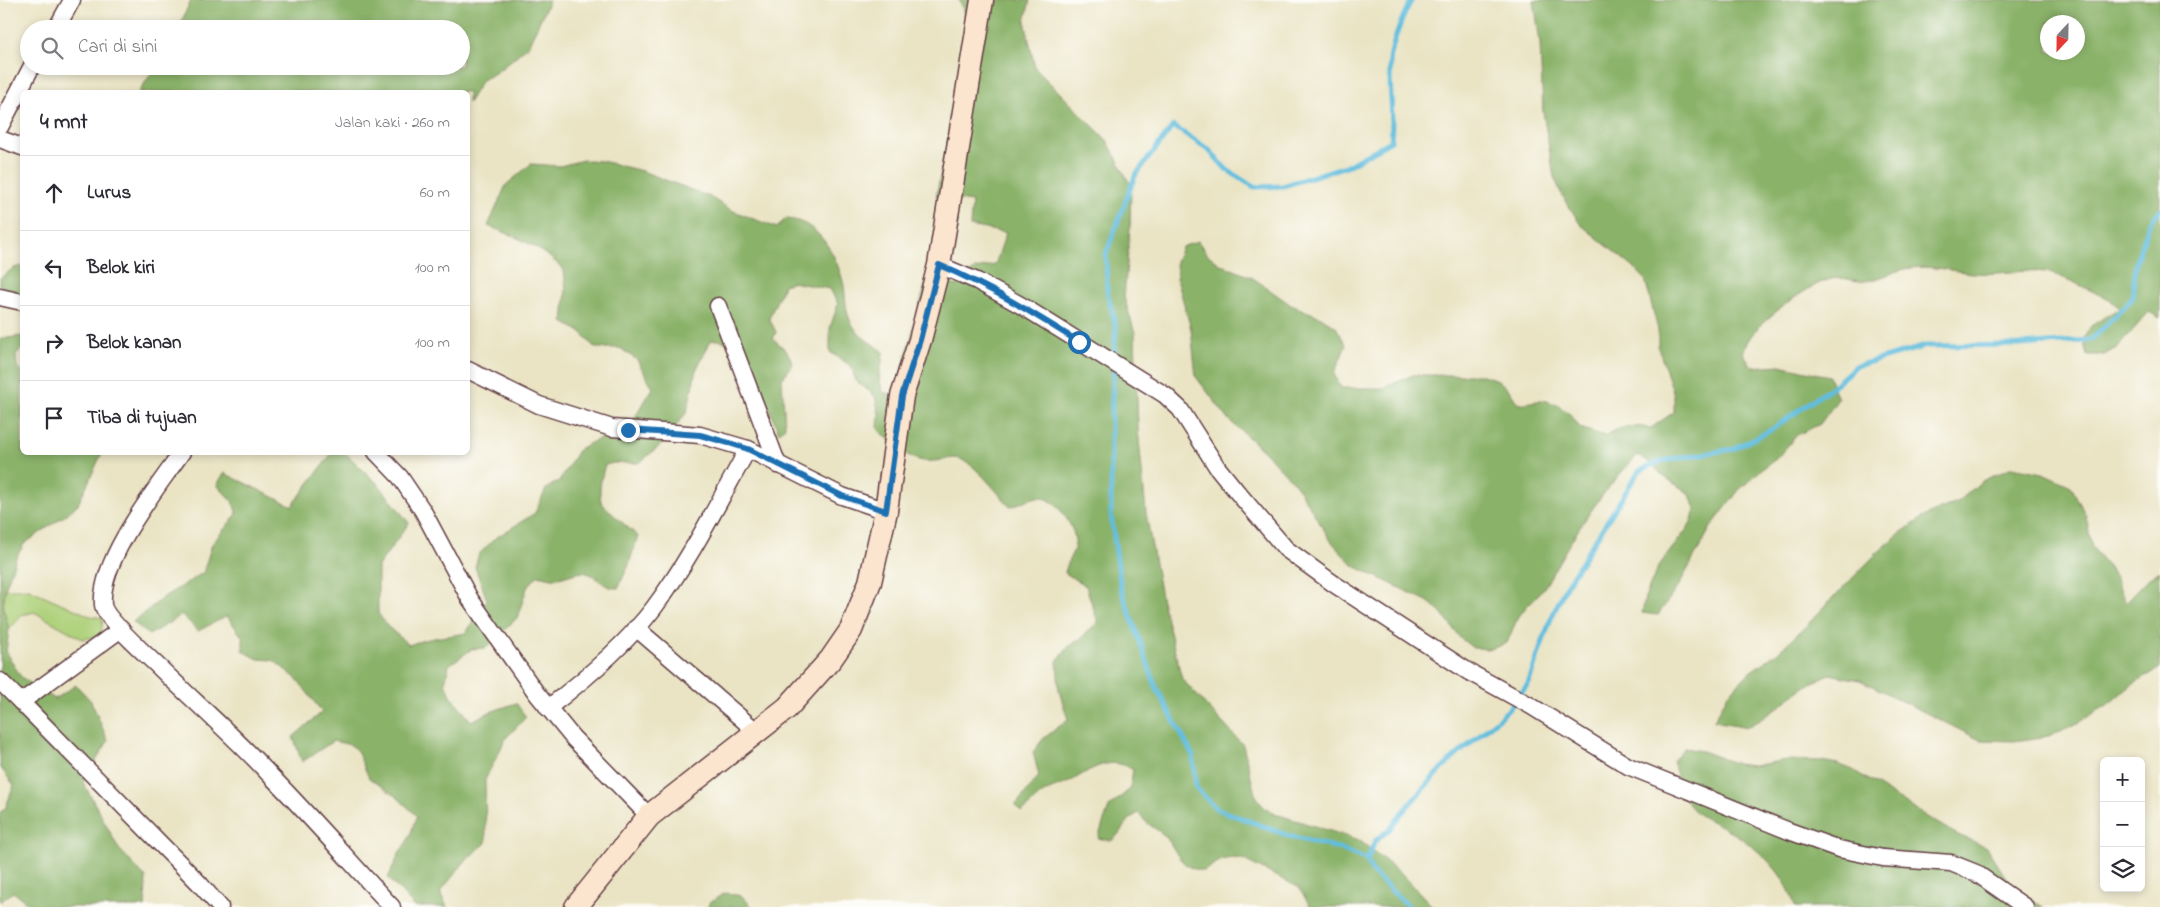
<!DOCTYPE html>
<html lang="id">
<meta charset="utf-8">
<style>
:root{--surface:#fff;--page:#f2f2f3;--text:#2b2b33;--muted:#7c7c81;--line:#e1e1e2}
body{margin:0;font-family:"Indie Flower",sans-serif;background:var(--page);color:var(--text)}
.controls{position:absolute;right:15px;bottom:15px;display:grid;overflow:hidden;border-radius:8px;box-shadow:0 2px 8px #0003}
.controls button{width:45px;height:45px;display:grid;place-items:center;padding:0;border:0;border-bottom:1px solid var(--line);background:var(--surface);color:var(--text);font:25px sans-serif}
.compass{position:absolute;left:2040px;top:15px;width:45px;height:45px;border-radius:50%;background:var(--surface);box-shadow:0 2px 8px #0003;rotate:202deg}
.stop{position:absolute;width:15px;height:15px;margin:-11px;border:4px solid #1f6fb2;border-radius:50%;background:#fff}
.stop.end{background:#1f6fb2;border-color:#fff;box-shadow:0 1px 5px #0008}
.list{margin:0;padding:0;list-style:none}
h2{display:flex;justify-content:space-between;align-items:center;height:65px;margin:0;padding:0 20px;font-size:21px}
h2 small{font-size:16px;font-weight:400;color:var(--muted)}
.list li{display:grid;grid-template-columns:32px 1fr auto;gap:15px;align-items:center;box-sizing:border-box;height:75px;padding:0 20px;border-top:1px solid var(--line)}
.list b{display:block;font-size:19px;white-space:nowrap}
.list em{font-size:16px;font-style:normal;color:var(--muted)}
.icon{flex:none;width:28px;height:28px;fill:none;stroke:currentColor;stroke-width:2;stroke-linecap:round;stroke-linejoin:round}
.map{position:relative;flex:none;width:2160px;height:907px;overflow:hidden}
.search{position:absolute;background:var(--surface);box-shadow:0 2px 8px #0003;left:20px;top:20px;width:450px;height:55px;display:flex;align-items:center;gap:12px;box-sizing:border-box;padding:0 18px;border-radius:28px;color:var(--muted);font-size:19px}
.panel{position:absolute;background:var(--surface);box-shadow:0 2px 8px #0003;left:20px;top:90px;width:450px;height:365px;border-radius:8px}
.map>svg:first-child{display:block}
</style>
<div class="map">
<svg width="2160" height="907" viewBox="0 0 2160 907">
<rect width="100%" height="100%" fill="#fdfcf7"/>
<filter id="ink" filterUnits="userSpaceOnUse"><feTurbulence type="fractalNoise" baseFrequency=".02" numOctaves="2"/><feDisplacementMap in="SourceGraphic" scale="10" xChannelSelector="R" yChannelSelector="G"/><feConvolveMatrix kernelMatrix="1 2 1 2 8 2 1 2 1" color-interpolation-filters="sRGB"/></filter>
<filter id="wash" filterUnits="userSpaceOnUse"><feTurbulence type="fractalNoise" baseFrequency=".0096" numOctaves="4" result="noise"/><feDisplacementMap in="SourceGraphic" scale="20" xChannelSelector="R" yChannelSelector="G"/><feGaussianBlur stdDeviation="1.12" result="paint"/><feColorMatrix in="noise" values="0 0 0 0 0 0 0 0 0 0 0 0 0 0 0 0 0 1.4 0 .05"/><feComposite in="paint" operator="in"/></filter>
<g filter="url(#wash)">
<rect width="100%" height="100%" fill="#eae4c5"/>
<polygon fill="#add079" stroke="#7c7852" points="5,589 29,589 90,616 103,618 101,636 82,639 34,612 22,615 9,630 3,607"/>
<g fill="#8ab269" stroke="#6a684a" fill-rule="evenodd">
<polygon points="191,0 549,0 549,1 528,46 497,72 482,80 468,103 468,92 139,92 156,66 461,66 461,29 178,29"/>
<path d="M 959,0 L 1030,0 L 1025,21 L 1035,68 L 1107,140 L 1131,186 L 1130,229 L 1124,297 L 1135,333 L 1138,429 L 1146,513 L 1161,597 L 1182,679 L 1243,745 L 1255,794 L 1264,808 L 1279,815 L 1359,840 L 1402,874 L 1433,907 L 1311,907 L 1298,887 L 1242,859 C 1224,856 1219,861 1204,871 C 1197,870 1188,868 1183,862 C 1176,855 1172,844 1165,836 C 1156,828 1145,824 1139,813 C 1125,819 1123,833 1111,841 L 1098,838 L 1109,807 L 1130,789 L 1133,770 C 1112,755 1092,768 1073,780 C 1065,785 1054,787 1045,792 C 1037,797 1029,806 1022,812 L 1015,806 L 1039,776 L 1033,752 L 1043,739 L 1068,719 L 1059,691 L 1057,661 L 1067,648 L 1080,639 L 1098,622 L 1086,586 L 1065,573 C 1065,562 1074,555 1075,544 C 1077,529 1056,498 1040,497 C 1031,497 1019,504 1010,507 C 998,494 977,465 960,459 C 952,456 942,461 933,461 C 910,464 894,444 878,429 L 879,414 L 875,396 L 856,381 L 851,366 L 830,352 L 830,328 L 838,304 L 830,289 L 792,282 L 784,285 L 769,318 L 776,332 L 773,339 C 783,347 790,352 792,364 L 782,379 L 785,427 L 779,433 L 752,364 L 743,350 L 720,340 L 711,340 L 696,370 L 687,412 L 661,445 L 639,463 L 613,463 L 605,465 C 602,474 598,491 601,501 C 603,507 631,530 638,536 L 628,567 L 618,588 C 603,589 600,577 587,573 C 574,570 563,580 552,578 C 546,577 543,575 537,576 L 527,588 L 517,618 L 486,648 L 472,649 L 449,665 L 445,683 L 452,697 L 471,721 L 490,712 L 516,703 L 526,717 L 506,738 L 485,780 L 486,843 L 467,859 L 440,892 L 447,907 L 415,907 L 388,878 L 399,854 L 409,838 L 417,816 L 397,797 L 369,778 L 357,751 L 351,745 L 333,741 L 302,762 L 293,737 L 322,712 L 297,679 L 273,660 L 258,659 L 243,651 L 243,638 L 227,616 L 198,631 L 182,615 L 149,635 L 133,622 L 165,596 L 203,573 L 212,544 L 237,514 L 232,501 L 217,485 L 224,473 L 292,506 L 332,453 L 344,452 L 380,486 L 409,523 L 378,566 L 378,613 L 387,626 L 409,645 C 429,637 445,637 466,633 L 487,600 L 475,567 L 479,554 L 494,539 L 535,513 L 546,489 L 560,480 L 579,449 L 632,422 L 653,388 L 637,360 L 620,348 L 595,348 L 581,332 L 563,322 L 566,290 L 564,270 C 542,247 517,237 488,226 L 506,185 L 531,164 L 560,166 L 583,160 L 602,161 L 642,171 L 710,197 L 731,210 L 777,228 L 785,219 C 819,219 838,258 844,286 C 846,298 845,309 850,320 C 857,336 870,342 883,351 C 883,370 875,371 883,392 L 895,396 L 928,274 L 956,286 L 975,269 L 995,265 L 1006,233 L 970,226 L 972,202 L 936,197 L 956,99 L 967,23 L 964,10 Z"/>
<path d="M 1534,0 L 2160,0 L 2160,318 L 2149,312 L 2118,347 L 2104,355 L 2087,355 L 2083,339 L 2091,326 L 2121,307 C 2107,298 2060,274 2045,272 C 2021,269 1997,275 1973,273 C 1950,271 1928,264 1905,269 C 1891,272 1879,280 1865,281 C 1854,282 1844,276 1831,279 C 1809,284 1761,320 1749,339 C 1746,343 1745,349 1743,353 L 1752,367 L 1780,365 L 1829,376 L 1838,399 L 1820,424 L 1797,435 L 1776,459 L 1763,468 L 1739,490 L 1711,527 L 1679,585 L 1658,615 L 1642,613 L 1645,597 L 1658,567 L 1690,525 L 1695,510 L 1690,494 L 1663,476 L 1652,464 L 1638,455 C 1600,492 1572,537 1547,583 C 1540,595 1527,604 1520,615 C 1514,624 1511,634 1507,643 L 1491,649 L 1473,648 L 1460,638 L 1440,611 L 1427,601 L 1354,566 L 1331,541 L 1296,485 L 1268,455 L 1229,420 L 1196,377 L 1191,329 L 1177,279 L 1176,262 L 1182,247 L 1198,241 L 1207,254 L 1220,264 L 1253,278 L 1291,305 L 1321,317 L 1336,327 L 1346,345 L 1334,374 L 1341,388 L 1383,388 L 1413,375 L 1483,375 L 1498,380 L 1509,390 L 1518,404 L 1544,400 L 1558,405 L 1571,415 L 1580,428 L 1605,436 C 1624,425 1629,425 1651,428 L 1674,412 L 1674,395 L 1658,347 L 1658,330 L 1645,279 L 1633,267 L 1580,224 L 1561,193 L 1554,177 L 1543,112 L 1540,43 ZM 2048,22 L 2078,22 L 2078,52 L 2048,52 Z"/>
<polygon points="22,266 22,294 0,286 0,278 14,268"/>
<polygon points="22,336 22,349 16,354 17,367 22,371 22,452 102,453 78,504 67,514 24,544 16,558 5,589 3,607 9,630 6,652 21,677 55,699 76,685 91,701 108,741 83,782 119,849 146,878 145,907 33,907 13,892 0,902 0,812 5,809 14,785 0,767 0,339"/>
<polygon points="2012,467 2043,473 2071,486 2086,516 2092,547 2112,571 2126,602 2148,579 2160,571 2160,668 2132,685 2107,705 2078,723 2049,736 2015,741 1980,740 1860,680 1829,674 1801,689 1776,709 1748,727 1714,721 1728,694 1750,672 1777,653 1806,626 1876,554 1899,534 1927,515 1959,501 1982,481"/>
<path d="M 1684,748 L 1702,751 L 1737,764 L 1753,766 L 1786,760 L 1821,761 L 1838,764 L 1853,770 L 1927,817 L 1956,834 L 1986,847 L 2011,885 L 2043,907 L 1795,907 C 1787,874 1758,848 1730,831 C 1717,823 1697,817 1688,804 C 1680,791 1677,775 1673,761 Z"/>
<polygon points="725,893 742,896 752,907 708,907 709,903"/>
</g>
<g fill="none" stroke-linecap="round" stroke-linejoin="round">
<g stroke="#60bdde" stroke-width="5">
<path d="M 1114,358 L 1116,328 L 1107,291 L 1106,254 L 1135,176 L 1173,126 L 1208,149 L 1227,170 L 1254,187 L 1283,186 L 1349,165 L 1391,141 C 1394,114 1389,89 1390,62 C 1390,48 1404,12 1412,0"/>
<polyline points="1114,367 1111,419 1111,515 1121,589 1156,687 1193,756 1196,788 1217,809 1292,837 1338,848 1367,860 1372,872 1409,907"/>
<polyline points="1367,860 1375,841 1391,828 1400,815 1439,771 1508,710 1528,684 1550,621 1566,586 1639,471 1661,461 1733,449 1771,430 1832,387 1856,366 1926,346 2020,345 2091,340 2132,299 2136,261 2150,222 2160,210"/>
</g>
</g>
</g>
<g filter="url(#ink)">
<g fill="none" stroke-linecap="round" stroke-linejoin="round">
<g stroke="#623d42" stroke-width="19">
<g id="street">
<polyline points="56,29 72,0"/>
<polyline points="0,127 32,66"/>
<polyline points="0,139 22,147"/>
<polyline points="939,265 977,281 1024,307 1165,395 1180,409 1217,467 1238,493 1286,549 1334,584 1469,672 1531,706 1628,766 1789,831 1839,849 1883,858 1951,863 1976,873 2025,907"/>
<polyline points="0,297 22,302"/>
<polyline points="718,306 778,465"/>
<polyline points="468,370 539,405 612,428 700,435 748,449 842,496 886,511"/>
<path d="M 182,452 C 157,488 99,560 103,605 C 105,619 149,657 161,669 C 197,704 235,737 269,774 C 311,817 351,863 392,907"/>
<polyline points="376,452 400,477 423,511 470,599 537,694 573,738 649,816"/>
<polyline points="636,628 756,731"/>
<polyline points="121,629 21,702 199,883 220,907"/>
<polyline points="0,681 21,702"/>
<path d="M 548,708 C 583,681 626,644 653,609 C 690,560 718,503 748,449"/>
</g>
</g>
<g stroke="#623d42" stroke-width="25">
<polyline id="secondary" points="576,907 649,816 787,708 831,659 851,630 870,582 886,511 902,396 920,340 939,265 982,0"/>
</g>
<use href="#street" stroke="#fff" stroke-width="16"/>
<use href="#secondary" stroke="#fbe5cf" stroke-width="22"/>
</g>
</g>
<g fill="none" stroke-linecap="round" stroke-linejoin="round" filter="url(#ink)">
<path stroke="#1f6fb2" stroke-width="6" d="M 628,430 L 700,435 L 729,443 L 748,449 L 842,496 L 886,511 L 902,396 L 920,340 L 939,265 C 989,286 1033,313 1079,342"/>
</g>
</svg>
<div class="controls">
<button>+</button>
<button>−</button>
<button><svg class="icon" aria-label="layers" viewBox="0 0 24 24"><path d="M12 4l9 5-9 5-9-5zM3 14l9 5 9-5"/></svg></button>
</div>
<svg class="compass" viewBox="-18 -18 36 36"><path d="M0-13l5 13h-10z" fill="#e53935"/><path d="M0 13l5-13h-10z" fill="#7c7c81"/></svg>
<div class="stop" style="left:1079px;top:342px"></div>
<div class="stop end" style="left:628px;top:430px"></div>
<div class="search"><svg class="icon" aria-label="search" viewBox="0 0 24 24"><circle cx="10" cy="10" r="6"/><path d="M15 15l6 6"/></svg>Cari di sini</div>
<section class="panel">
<h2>4 mnt<small>Jalan kaki · 260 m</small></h2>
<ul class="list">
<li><svg class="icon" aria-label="ahead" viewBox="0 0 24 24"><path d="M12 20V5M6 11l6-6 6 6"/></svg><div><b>Lurus</b></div><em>60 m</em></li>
<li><svg class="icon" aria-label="left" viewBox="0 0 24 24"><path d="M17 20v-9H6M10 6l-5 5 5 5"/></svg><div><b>Belok kiri</b></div><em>100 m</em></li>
<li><svg class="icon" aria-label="right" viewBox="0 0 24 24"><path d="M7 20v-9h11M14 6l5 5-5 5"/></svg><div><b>Belok kanan</b></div><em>100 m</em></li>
<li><svg class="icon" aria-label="arrive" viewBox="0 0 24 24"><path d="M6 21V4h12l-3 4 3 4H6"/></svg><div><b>Tiba di tujuan</b></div></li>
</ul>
</section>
</div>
